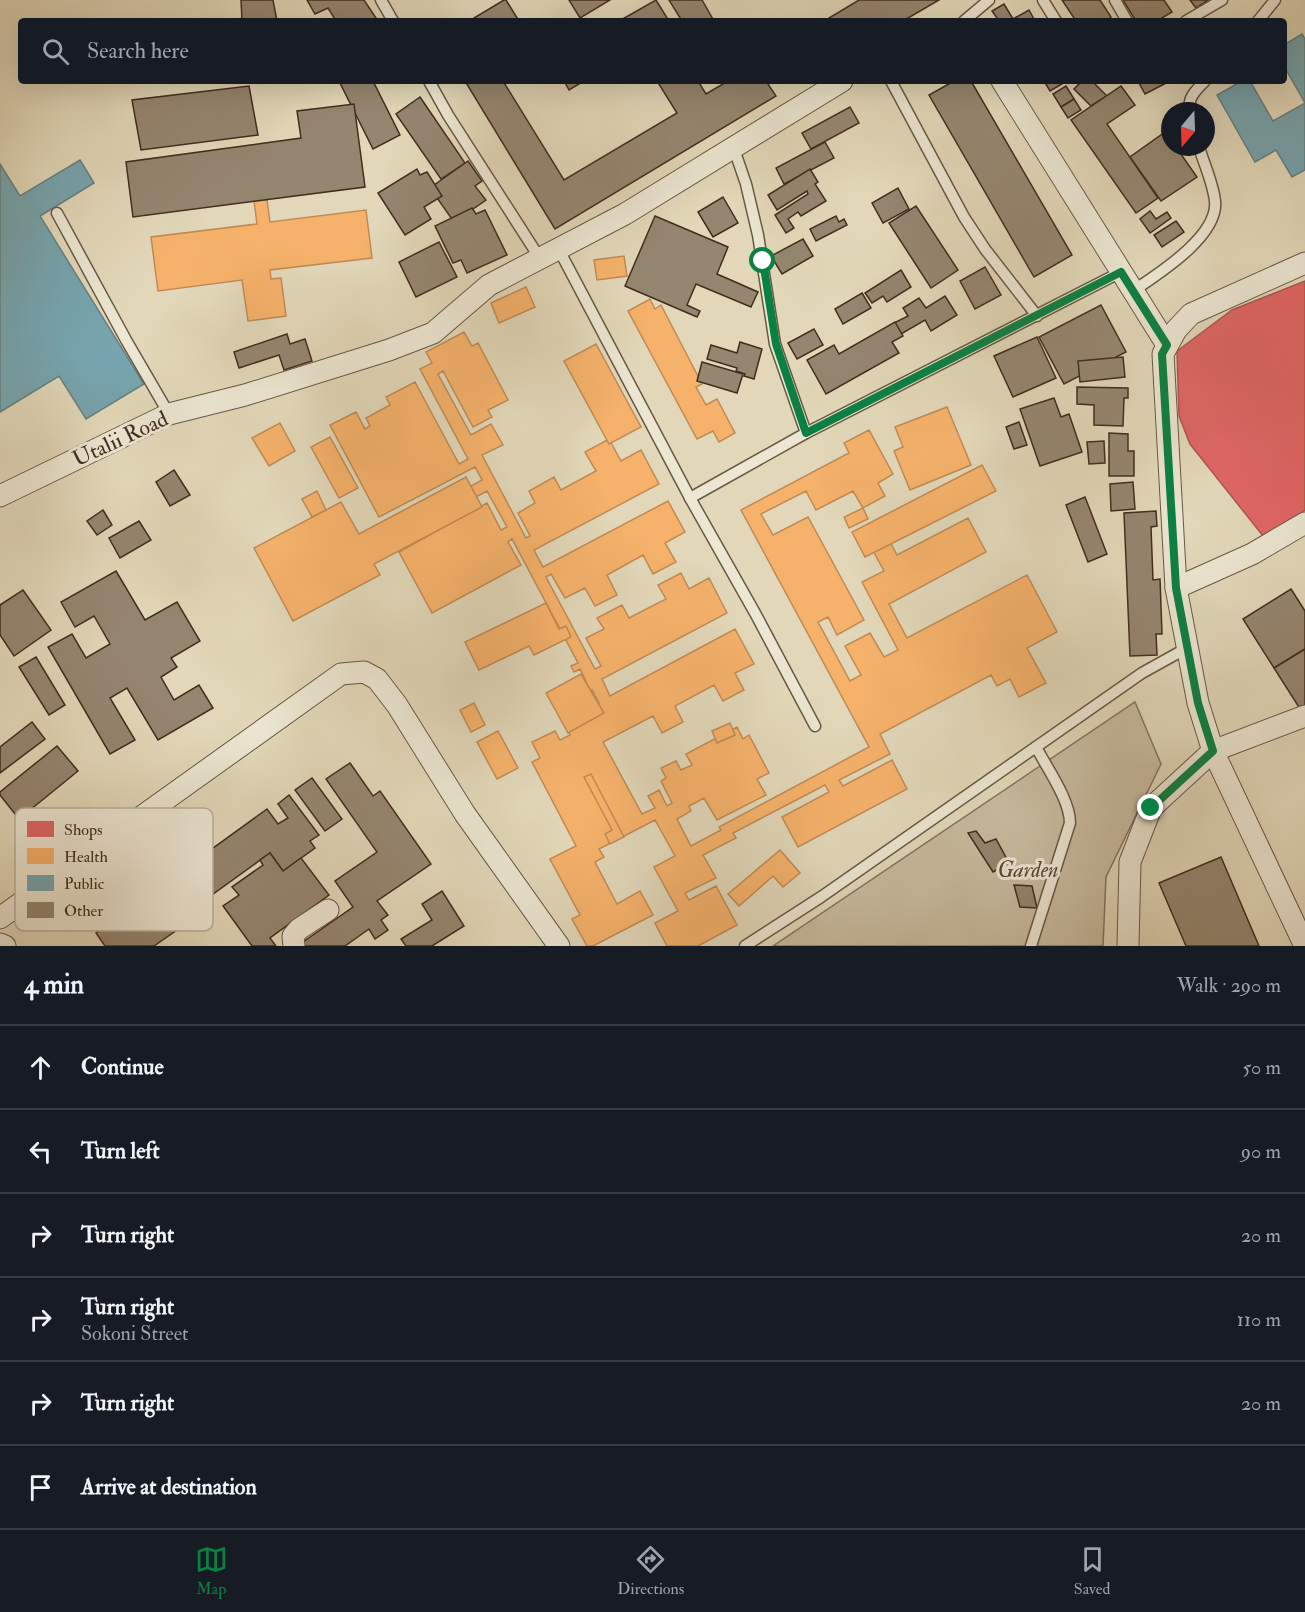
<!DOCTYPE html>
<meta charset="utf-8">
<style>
:root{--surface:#171b24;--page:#242831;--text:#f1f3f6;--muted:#9ea1a6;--line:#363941;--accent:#0b8043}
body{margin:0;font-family:"IM FELL Double Pica",serif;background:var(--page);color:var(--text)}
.compass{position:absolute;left:1161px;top:102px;width:54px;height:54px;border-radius:50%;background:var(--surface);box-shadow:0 6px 24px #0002;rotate:199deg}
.stop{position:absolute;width:18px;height:18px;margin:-14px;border:4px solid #0b8043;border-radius:50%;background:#fff}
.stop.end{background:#0b8043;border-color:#fff;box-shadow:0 2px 6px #0008}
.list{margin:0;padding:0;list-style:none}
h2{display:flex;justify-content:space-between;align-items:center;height:78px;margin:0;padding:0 24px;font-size:26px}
h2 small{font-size:20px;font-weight:400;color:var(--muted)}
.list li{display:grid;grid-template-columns:39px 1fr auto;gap:18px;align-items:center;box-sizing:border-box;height:84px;padding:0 24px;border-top:2px solid var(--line)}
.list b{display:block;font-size:22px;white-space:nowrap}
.list p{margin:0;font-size:20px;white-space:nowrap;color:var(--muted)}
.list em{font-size:20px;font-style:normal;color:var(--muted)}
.icon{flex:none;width:33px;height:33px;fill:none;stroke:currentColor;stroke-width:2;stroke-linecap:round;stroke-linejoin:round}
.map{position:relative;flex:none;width:1305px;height:946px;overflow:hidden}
.search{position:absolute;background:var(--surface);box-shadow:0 6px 24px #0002;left:18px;right:18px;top:18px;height:66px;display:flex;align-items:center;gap:15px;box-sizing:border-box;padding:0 21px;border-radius:6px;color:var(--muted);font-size:22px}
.sheet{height:582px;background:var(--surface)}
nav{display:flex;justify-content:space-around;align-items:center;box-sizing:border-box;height:84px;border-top:2px solid var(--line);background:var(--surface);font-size:16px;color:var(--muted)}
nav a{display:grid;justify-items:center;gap:3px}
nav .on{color:var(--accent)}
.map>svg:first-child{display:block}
</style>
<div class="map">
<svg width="1305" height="946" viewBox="0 0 1305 946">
<rect width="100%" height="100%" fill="#e2d8b9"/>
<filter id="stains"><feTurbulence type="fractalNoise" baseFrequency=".00333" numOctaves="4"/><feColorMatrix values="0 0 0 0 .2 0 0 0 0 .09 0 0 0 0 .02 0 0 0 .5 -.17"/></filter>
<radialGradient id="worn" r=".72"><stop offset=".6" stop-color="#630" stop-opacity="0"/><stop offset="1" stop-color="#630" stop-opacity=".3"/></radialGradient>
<polygon fill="#c7bb9f" stroke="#847460" stroke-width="1.5" points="1135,702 1161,764 1106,877 1103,946 773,946"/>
<polygon fill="#e06666" stroke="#b05551" stroke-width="1.5" points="1305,281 1305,510 1267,541 1190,444 1179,416 1177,351 1232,310"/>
<g fill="#f6b26b" stroke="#c08a54" stroke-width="1.5">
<polygon points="267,200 270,222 366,210 372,258 270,270 271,279 281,278 286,316 248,321 242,280 158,291 151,237 257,224 254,201"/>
<polygon points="624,256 627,276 597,280 594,260"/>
<polygon points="526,287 535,307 499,323 491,303"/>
<polygon points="650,299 655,309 661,305 702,384 696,387 706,405 717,399 735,433 719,442 713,431 697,439 628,311"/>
<polygon points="464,332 472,346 478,343 508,400 488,410 492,417 473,427 443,371 438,374 471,435 491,424 503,445 482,455 526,538 530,536 518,513 535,503 529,491 554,477 561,490 596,471 585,452 609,439 621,461 641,450 659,484 534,550 543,567 668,501 685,532 665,543 676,562 653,574 643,555 607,575 617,595 595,606 585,588 565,598 551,574 546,577 595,669 601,666 586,638 604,629 597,618 622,605 629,618 666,599 658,585 681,573 689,589 709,578 727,613 602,679 610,696 735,629 754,664 735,673 744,690 723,701 714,685 675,706 683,722 662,733 653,716 603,742 642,814 655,808 648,796 659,790 667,806 672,803 661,781 666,778 661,768 676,761 681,770 692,765 686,754 737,727 743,739 749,735 769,773 757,779 766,795 717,820 704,798 689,806 691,811 677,819 691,846 721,830 719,827 869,747 741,510 849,453 844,443 869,430 893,474 878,483 885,496 863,508 853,491 816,510 806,491 761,514 773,535 808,517 864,620 837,635 828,617 818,622 850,681 861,675 845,646 870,633 884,657 898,650 862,582 884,571 871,547 888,538 897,555 968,518 986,552 889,604 907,638 1027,575 1057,632 1027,648 1046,683 1019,697 1010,679 997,686 991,675 880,734 890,754 839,780 843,786 892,760 907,789 798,847 782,817 829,792 825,785 733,833 736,838 703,855 716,878 685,893 689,900 716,886 737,925 698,946 667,946 655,923 678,911 654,867 675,856 655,820 599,849 604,857 595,862 617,904 640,891 653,915 593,946 587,946 572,919 580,915 550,859 576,846 532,762 540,758 532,742 555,731 560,740 570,735 564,722 599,703 592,690 586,693 581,685 586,681 580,669 574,672 571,666 578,663 512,539 508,542 521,565 432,613 399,552 487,503 501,530 507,527 487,491 476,497 471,486 482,480 475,467 379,517 330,425 356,412 365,429 370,426 366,418 390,405 386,397 415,382 459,464 468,459 420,369 432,363 426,352"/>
<polygon points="596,344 641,427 609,444 564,361"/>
<polygon points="947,407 971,465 910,490 894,451 903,447 895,427"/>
<polygon points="280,423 295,451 269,466 252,438"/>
<polygon points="330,437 358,488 339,498 311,447"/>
<polygon points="982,465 996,491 865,557 852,532"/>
<polygon points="466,477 482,507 374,564 380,575 293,621 254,548 341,502 359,534"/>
<polygon points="317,491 326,510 312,517 302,499"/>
<polygon points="863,508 868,519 849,528 844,517"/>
<polygon points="546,603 559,629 566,626 571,637 534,655 529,646 479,670 465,642"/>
<polygon points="581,674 604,713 568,733 546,693"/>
<polygon points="474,703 485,725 471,732 460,710"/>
<polygon points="730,723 735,735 717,743 712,731"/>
<polygon points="498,731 518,768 497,779 477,742"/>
<polygon points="591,774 624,837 610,844 605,834 612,830 584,777"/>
<polygon points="780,850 800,873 783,887 773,876 739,906 728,894"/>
</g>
<g fill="#76a5af" stroke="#668184" stroke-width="1.5">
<polygon points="1302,34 1305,39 1305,103 1284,66 1284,45"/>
<polygon points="1242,81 1250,81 1273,121 1305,103 1305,170 1292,177 1276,150 1255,162 1217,95"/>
<polygon points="80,160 94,183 40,216 144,384 86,419 59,376 0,412 0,164 20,196"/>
</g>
<g fill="#958670" stroke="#412d20" stroke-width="1.5">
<polygon points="241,0 273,0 277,21 242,21"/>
<polygon points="307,0 364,0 378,21 336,21 328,8 315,14"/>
<polygon points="504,0 506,0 519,21 469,21"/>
<polygon points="569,0 610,0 580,18"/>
<polygon points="656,0 669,21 619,21"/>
<polygon points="669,0 702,0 714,21 682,21"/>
<polygon points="859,0 939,0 903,21 824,21"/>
<polygon points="1062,0 1100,0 1111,17 1105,21 1076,21"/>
<polygon points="1123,0 1164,0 1172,12 1157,21 1136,21"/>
<polygon points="1190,0 1208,0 1196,8"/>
<polygon points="1004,4 1013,19 1029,10 1035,21 999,21 992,11"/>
<polygon points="339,81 373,81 400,135 373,149"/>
<polygon points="465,81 503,81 564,180 677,113 657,81 698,81 706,94 728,81 766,81 776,96 555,229"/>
<polygon points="564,81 584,81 569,90"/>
<polygon points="954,81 971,81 1072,255 1034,277 929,95"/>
<polygon points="1044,81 1067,81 1050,91"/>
<polygon points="1082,81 1092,81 1107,96 1091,106 1074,89"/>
<polygon points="1138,81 1170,81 1145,94"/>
<polygon points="249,86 258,135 141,150 132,100"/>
<polygon points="1066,86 1074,99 1061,107 1053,94"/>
<polygon points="1121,86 1135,105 1107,124 1158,198 1136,213 1071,120"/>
<polygon points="420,97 465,163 441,179 396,114"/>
<polygon points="1074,99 1081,110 1068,118 1061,107"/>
<polygon points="354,104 365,187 133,217 126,162 301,138 297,111"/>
<polygon points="850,107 859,123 811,149 802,133"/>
<polygon points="1165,132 1170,139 1170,147 1176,147 1197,177 1161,201 1130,157"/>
<polygon points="825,142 834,158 784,184 776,168"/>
<polygon points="468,161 482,181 475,186 486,200 454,222 430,188"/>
<polygon points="417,169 420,175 427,172 442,196 424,207 431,219 405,235 378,193"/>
<polygon points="810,169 818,182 815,184 826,201 801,216 798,212 788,219 794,228 786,233 775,215 808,194 807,191 777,210 768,195"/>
<polygon points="898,188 909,209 883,223 872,203"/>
<polygon points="723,197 738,223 713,237 698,212"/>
<polygon points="916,206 958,270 931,288 889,223"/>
<polygon points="472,208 476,214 485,210 507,255 467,273 461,260 453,263 435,226"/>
<polygon points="1150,211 1156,219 1167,212 1171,218 1150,233 1140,219"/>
<polygon points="655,216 728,247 717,274 758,292 751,307 696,284 687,305 700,311 697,317 625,286"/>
<polygon points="836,216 839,222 844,219 847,225 816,241 810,229"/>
<polygon points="1176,221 1184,232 1162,247 1154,235"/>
<polygon points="803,239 813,256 782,274 771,256"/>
<polygon points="439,242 457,277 416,297 399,262"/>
<polygon points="985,267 1001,295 975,309 960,281"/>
<polygon points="901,270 911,287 887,302 883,296 872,303 865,293"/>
<polygon points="862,293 871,308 843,324 835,309"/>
<polygon points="945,296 957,315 931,331 925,320 901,334 894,323 908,316 903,308 919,298 926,308"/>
<polygon points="1101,305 1126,352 1064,384 1039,337"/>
<polygon points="895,322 903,336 892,342 899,353 826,394 807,360 834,345 839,354"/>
<polygon points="814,329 823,345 797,359 788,343"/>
<polygon points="287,334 290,344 305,339 312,361 284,370 279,355 239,368 234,352"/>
<polygon points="1037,337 1056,378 1013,397 994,356"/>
<polygon points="740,342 762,349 754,379 744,376 745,374 736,371 737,368 707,359 711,345 737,353"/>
<polygon points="1123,357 1125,377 1080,382 1078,361"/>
<polygon points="702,362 743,374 737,393 697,381"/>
<polygon points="1077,387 1128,388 1128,398 1124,398 1123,426 1094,425 1094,405 1077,404"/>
<polygon points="1054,398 1061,417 1069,414 1082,452 1040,466 1020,409"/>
<polygon points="1019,422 1027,445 1014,449 1006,427"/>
<polygon points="1109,433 1128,434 1128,451 1134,451 1134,476 1109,476"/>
<polygon points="1104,441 1105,463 1089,464 1087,442"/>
<polygon points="174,470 190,495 170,506 156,482"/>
<polygon points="1133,482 1135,509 1111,511 1110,484"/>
<polygon points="1085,497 1107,554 1088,562 1066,505"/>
<polygon points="103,510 112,525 97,535 87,521"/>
<polygon points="1156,511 1157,526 1151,527 1153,580 1160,579 1162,634 1156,634 1157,655 1130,656 1124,513"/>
<polygon points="139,521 151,540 120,558 109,538"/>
<polygon points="116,571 145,620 177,602 200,641 171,658 177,667 161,677 174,700 199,685 213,708 158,740 127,688 110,698 135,740 110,754 48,647 72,634 86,658 110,644 94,616 75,627 61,602"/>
<polygon points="1291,589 1305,611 1305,649 1274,668 1243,619"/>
<polygon points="23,590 51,630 14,656 0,635 0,605"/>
<polygon points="1305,649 1305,710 1302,712 1274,668"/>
<polygon points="36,657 65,705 49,715 19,667"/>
<polygon points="32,722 45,739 0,773 0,747"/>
<polygon points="57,746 78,771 19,819 0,795 0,792"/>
<polygon points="350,763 373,796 380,791 431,864 377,901 388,915 381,920 388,930 375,939 369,929 345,946 305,946 303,942 353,907 335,881 377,852 326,779"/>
<polygon points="312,778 342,819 325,831 295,790"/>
<polygon points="289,795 319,835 310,841 315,848 283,871 270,853 191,910 169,880 267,809 278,824 288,818 278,804"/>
<polygon points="976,831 985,843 996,839 1009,863 993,872 968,833"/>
<polygon points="270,853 283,871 301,858 329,895 270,938 276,946 252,946 223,906 239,895 232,887 263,865 260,860"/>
<polygon points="1221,857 1259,946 1186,946 1159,883"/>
<polygon points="1014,885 1032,886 1037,908 1020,907"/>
<polygon points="163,888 187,923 154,946 105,946 96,933"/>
<polygon points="442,891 464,926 432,946 406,946 401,939 432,920 422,904"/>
</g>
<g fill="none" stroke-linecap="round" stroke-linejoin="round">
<g stroke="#695846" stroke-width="13">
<g id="lane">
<polyline points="381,0 393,21"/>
<polyline points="1043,0 1056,21"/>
<polyline points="1115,0 1127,21"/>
<polyline points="964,21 989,0"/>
<polyline points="1186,21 1222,0"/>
<polyline points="1258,21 1275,0"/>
<polyline points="429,81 448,115 539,257"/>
<polyline points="891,81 964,217 985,249 1037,316"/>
<path d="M 1190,111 C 1187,98 1196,90 1205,81"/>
<polyline points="734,149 746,184 758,235 775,344 806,433"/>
<polyline points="57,213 126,340 169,414"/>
<polyline points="558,248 690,498 755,613 815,726"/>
<path d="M 1133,291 C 1158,274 1219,236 1215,201 C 1213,183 1204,164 1199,147"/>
<polyline points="690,498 806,433 1121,272"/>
<polyline points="745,946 821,897 1142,673 1187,648"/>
<path d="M 1031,946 L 1070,823 C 1070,800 1047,768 1036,747"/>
</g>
</g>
<g stroke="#695846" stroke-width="23">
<g id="street">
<polyline points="1002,81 1167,345"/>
<polyline points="0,496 169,414 245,395 389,350 433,333 489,285 625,214 842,81"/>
<polyline points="1176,588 1252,554 1305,523"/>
<polyline points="0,918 341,674 364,672 377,679 397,705 465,814 559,946"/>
<polyline points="0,944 5,946"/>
<polyline points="294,946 293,936 299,929 328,910"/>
<polyline points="1128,946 1130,862 1151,808 1213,751 1305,716"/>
<polyline points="1305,946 1213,751 1198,703 1176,588 1163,354 1176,330 1191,314 1305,263"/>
</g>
</g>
<use href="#lane" stroke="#ece6d2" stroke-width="10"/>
<use href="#street" stroke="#ece6d2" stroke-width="21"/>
</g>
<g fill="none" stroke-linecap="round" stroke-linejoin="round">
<polyline stroke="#0b8043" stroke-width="8" points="763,261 776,344 806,433 1121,272 1167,345 1162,354 1176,588 1198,703 1213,751 1151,808"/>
</g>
<g text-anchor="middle" stroke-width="6" stroke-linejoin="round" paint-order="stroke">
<g font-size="22" fill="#412d20" stroke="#ece6d2">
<text transform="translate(120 438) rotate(-25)" y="8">Utalii Road</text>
</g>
<g font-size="22" font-style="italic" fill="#5c4939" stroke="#ece6d2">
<text x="1028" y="877">Garden</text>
</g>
</g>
<rect x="15" y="808" width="198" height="123" rx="9" fill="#ece6d2" stroke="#b9ae9d" stroke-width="1.5"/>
<rect x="27" y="821" width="27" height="16" fill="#e06666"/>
<rect x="27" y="848" width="27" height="16" fill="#f6b26b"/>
<rect x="27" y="875" width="27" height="16" fill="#76a5af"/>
<rect x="27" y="902" width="27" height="16" fill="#958670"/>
<g font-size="16" fill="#412d20">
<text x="64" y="835">Shops</text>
<text x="64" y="862">Health</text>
<text x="64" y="889">Public</text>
<text x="64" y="916">Other</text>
</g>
<rect width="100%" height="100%" filter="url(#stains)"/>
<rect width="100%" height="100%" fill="url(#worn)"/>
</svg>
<svg class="compass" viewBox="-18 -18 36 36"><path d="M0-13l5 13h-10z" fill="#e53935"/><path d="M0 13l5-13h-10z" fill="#9ea1a6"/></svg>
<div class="stop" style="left:763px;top:261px"></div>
<div class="stop end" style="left:1151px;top:808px"></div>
<div class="search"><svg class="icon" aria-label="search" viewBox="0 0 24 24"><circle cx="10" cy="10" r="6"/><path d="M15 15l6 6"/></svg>Search here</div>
</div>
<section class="sheet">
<h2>4 min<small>Walk · 290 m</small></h2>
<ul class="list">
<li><svg class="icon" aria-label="ahead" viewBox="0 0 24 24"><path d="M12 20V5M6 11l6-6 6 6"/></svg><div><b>Continue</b></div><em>50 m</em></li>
<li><svg class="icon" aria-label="left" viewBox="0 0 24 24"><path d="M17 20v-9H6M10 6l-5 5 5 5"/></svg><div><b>Turn left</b></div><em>90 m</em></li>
<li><svg class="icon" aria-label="right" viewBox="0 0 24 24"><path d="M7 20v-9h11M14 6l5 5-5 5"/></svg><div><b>Turn right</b></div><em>20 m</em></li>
<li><svg class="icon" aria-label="right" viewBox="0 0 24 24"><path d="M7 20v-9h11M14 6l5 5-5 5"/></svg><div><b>Turn right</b><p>Sokoni Street</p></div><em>110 m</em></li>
<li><svg class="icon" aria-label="right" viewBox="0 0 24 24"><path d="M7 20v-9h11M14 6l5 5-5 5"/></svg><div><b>Turn right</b></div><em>20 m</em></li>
<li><svg class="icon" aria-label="arrive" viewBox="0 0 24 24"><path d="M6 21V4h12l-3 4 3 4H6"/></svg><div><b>Arrive at destination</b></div></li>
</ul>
</section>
<nav>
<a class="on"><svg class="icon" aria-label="map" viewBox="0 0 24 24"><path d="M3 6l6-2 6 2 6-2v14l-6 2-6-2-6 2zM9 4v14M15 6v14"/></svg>Map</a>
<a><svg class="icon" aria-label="directions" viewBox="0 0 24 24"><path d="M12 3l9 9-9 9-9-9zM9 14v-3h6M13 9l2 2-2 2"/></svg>Directions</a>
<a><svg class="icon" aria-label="saved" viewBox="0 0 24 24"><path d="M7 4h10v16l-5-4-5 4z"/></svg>Saved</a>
</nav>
